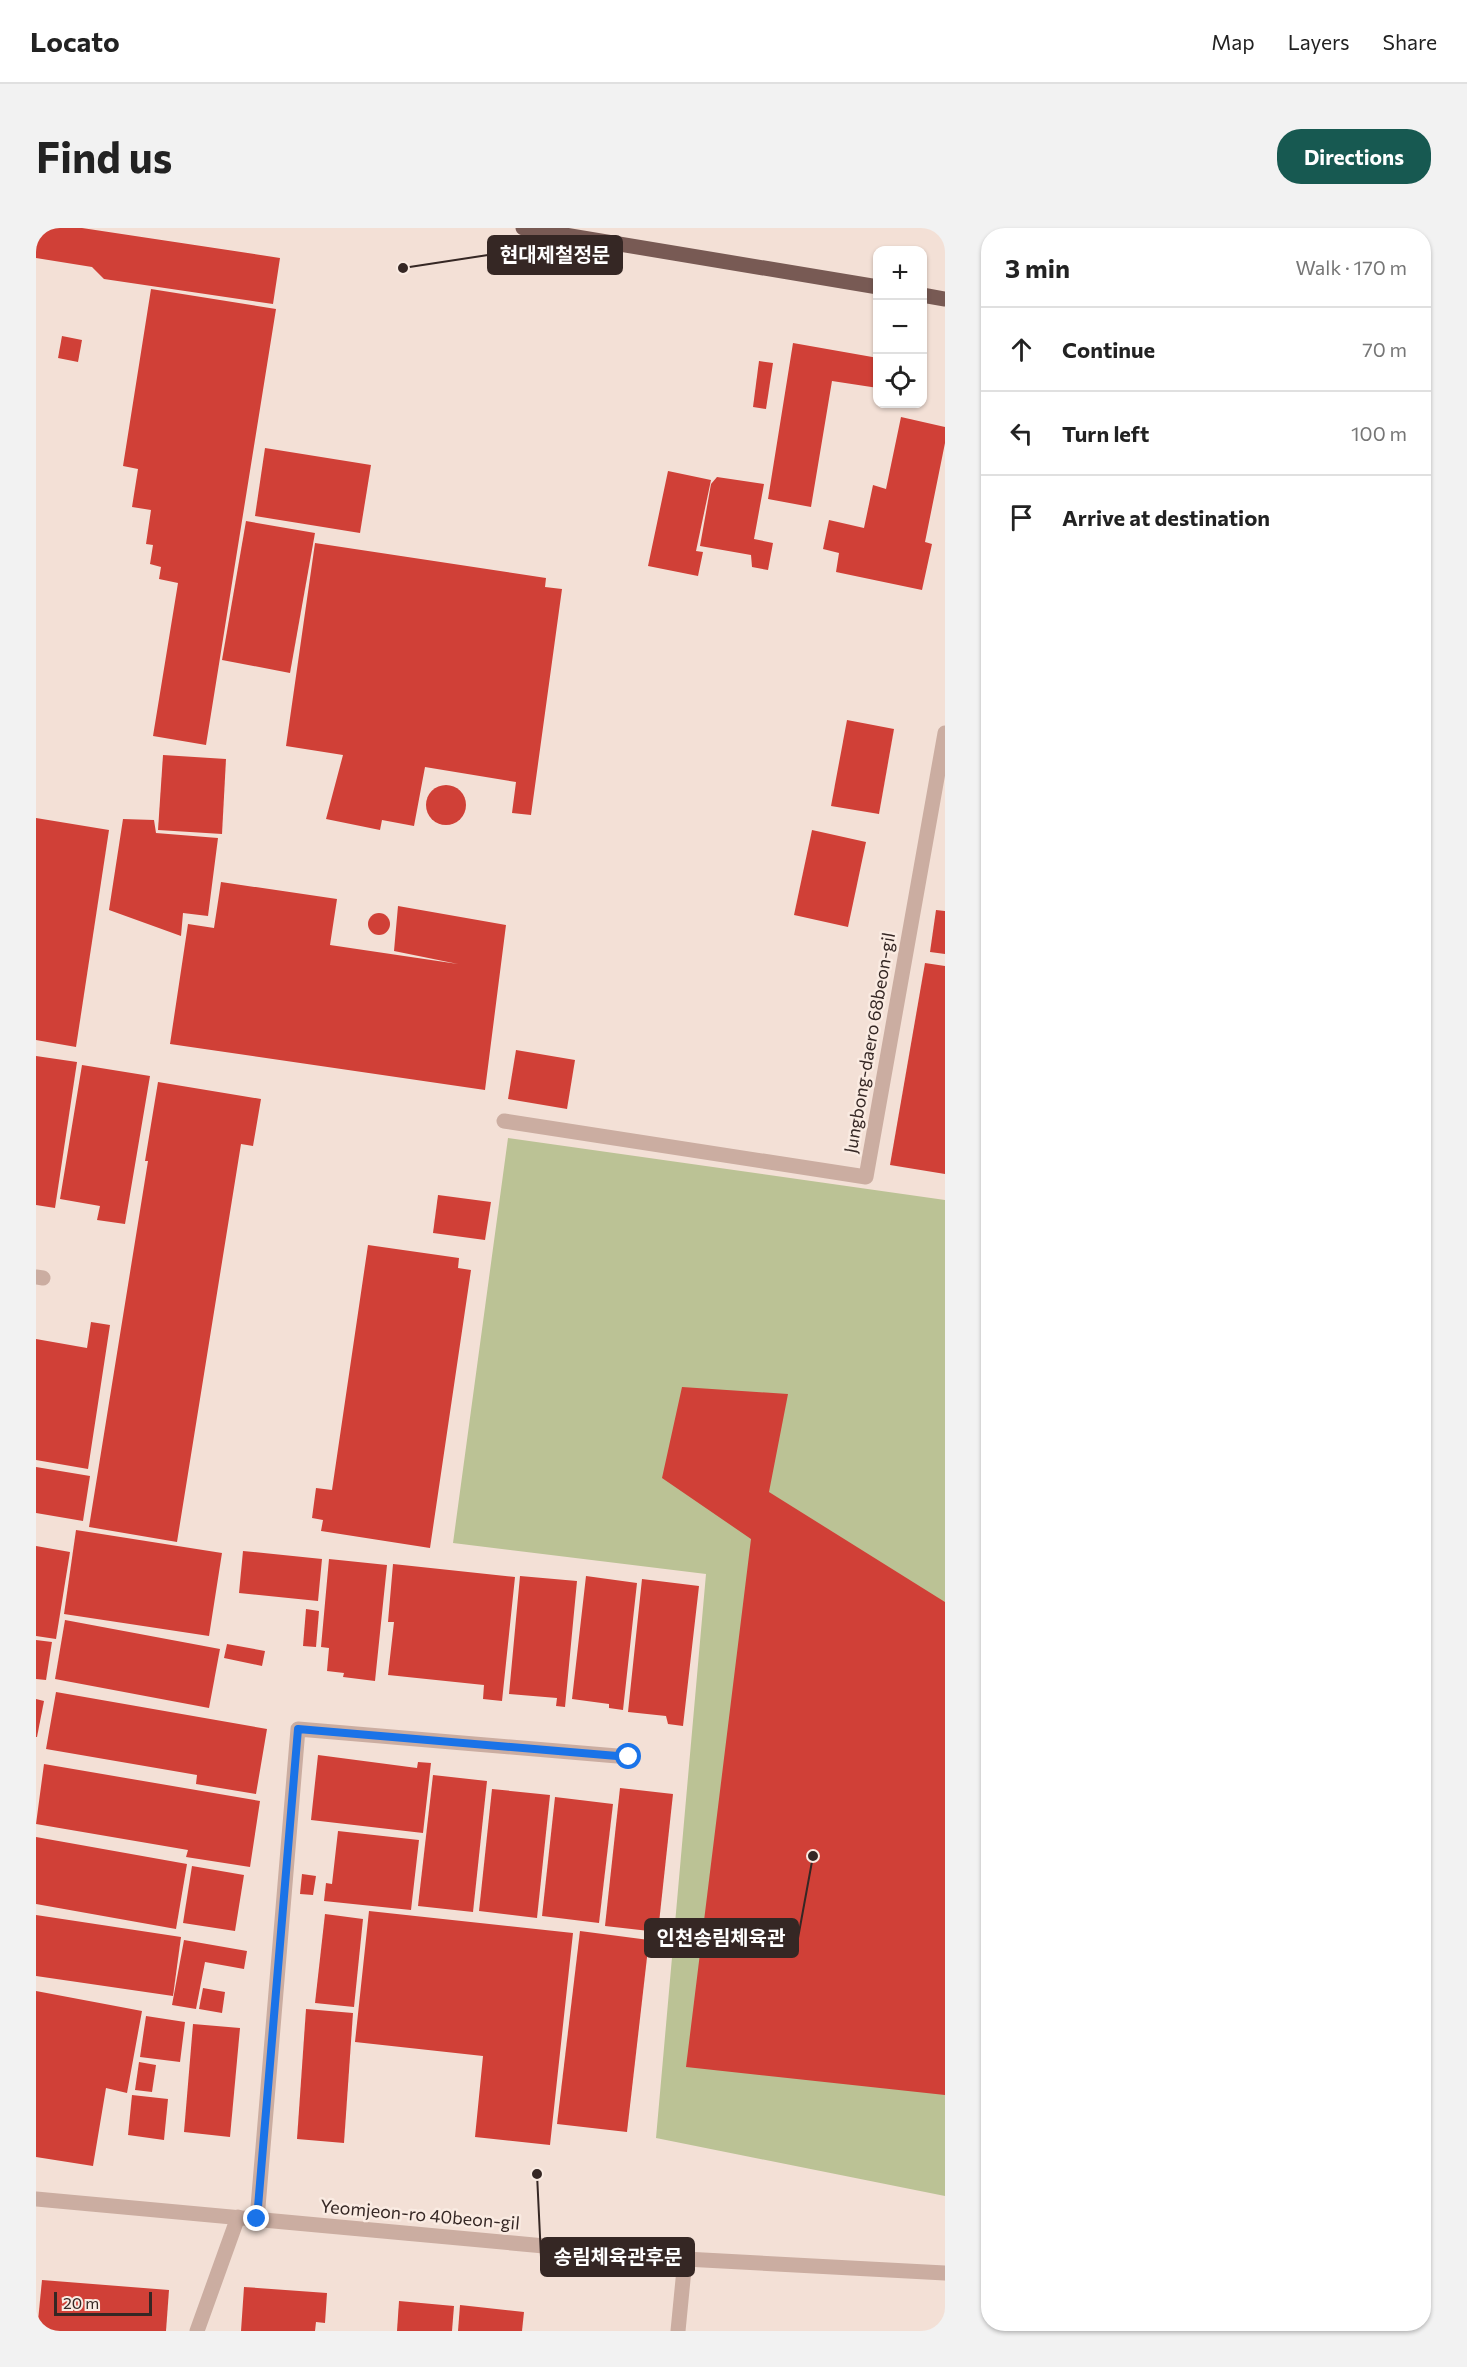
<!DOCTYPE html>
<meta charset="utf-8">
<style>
:root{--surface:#fff;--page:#f2f2f2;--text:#222;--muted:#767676;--line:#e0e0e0;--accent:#175951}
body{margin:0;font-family:Commissioner,"Noto Sans KR",sans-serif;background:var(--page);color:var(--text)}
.controls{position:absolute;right:18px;top:18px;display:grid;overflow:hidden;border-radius:12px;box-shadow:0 2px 4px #0004}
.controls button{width:54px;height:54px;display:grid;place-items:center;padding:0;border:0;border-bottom:2px solid var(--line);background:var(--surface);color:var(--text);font:30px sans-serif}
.scale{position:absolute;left:18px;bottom:15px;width:98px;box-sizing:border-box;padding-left:6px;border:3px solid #352724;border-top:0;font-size:16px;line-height:21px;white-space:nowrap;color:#352724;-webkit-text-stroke:4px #faebe2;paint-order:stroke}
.stop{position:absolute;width:18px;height:18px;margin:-14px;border:4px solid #1a73e8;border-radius:50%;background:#fff}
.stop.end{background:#1a73e8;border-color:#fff;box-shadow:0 2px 6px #0008}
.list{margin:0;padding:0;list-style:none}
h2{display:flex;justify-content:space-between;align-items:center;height:78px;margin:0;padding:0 24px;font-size:26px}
h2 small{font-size:20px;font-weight:400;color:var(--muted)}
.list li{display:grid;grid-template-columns:39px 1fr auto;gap:18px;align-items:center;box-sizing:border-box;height:84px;padding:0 24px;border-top:2px solid var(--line)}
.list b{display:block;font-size:22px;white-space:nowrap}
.list em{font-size:20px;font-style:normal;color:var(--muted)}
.icon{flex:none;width:33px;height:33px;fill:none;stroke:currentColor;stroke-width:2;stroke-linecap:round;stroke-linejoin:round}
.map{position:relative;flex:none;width:909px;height:2103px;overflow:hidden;border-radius:24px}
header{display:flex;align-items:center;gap:36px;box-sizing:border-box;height:84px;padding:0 30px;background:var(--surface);border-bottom:2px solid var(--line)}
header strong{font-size:28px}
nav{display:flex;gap:33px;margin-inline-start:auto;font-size:21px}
.intro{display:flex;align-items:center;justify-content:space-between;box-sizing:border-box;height:144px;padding:0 36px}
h1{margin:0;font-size:42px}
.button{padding:15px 27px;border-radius:24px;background:var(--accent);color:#fff;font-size:21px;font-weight:700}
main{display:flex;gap:36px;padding:0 36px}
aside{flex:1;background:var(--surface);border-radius:24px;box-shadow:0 2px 4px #0004}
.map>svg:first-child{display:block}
</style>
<header>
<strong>Locato</strong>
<nav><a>Map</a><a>Layers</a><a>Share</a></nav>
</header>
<div class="intro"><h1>Find us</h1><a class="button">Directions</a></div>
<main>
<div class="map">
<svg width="909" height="2103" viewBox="0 0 909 2103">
<rect width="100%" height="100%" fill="#f3e0d6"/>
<polygon fill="#bbc295" points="472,910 909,972 909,1968 620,1910 670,1346 417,1315"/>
<g fill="#d04037">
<polygon points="0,0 46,0 244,30 237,76 68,51 56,39 0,30"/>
<polygon points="115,61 240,81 170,517 117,508 142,355 123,351 125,339 114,336 117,317 110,316 115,282 96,279 102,241 87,238"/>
<polygon points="26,108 46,112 42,134 22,130"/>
<polygon points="757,115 842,130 842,160 796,153 775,279 732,271"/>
<polygon points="723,133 737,135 730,181 717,179"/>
<polygon points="865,189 909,199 909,215 889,314 896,316 886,362 800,344 803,325 787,321 793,292 828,300 837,257 850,261"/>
<polygon points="229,220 335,237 324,305 219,288"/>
<polygon points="632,243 675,252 660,323 667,324 662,348 612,338"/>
<polygon points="681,249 728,256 718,311 737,315 732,342 716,339 715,327 664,318 675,256"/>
<polygon points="210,293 279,305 254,445 186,432"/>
<polygon points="279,315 510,350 509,359 526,361 495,587 476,585 480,554 389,539 378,598 346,592 344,602 290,591 307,527 250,518"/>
<polygon points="811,492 858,501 843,586 795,578"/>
<polygon points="127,527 190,531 186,606 122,602"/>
<circle cx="410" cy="577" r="20"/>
<polygon points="0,590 73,602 40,819 0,812"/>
<polygon points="87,591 118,592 120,605 182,610 172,688 147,685 145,708 73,682"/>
<polygon points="776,602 830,614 812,699 758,687"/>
<polygon points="185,654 301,671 294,717 422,736 358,723 362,678 470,697 449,862 134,816 152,696 178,700"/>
<polygon points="900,682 909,683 909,726 894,724"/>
<circle cx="343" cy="696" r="11"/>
<polygon points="889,735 909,738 909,946 854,937"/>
<polygon points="480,822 539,832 531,881 472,871"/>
<polygon points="0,828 41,834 19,980 0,977"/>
<polygon points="46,837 114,848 89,996 61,992 64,978 24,971"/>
<polygon points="122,854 225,871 217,918 205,916 141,1314 53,1299 112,933 109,933"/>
<polygon points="402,967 455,974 449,1012 397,1005"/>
<polygon points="332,1017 423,1030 422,1040 435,1042 394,1320 285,1303 287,1292 276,1290 280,1260 296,1262"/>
<polygon points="55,1094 74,1097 52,1241 0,1232 0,1111 51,1120"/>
<polygon points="646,1159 752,1166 733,1264 909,1374 909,1867 650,1839 715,1311 626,1250"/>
<polygon points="0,1239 54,1248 47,1293 0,1285"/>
<polygon points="40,1302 186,1325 173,1408 28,1386"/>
<polygon points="0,1318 34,1324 20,1411 0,1408"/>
<polygon points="207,1323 286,1331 282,1373 203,1365"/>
<polygon points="293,1331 351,1337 339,1453 307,1449 308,1445 291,1443 293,1420 285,1419"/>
<polygon points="357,1336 479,1349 466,1473 447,1471 448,1457 352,1447 358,1394 352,1394"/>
<polygon points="484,1348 541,1353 529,1479 520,1478 521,1470 473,1466"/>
<polygon points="550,1348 601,1355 587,1482 573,1480 573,1476 536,1471"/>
<polygon points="606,1351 663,1358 647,1498 632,1496 630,1488 592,1484"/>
<polygon points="270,1381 283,1383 280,1419 267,1418"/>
<polygon points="29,1392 184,1421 173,1480 19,1451"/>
<polygon points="0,1412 16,1414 10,1452 0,1451"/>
<polygon points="191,1416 229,1423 226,1438 188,1430"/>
<polygon points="20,1464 231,1501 220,1566 160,1556 161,1547 10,1521"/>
<polygon points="0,1471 8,1473 1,1509 0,1509"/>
<polygon points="282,1527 381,1540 382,1534 395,1535 387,1605 275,1592"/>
<polygon points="8,1536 224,1573 214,1639 150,1629 152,1622 0,1596"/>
<polygon points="397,1547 451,1553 437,1684 382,1678"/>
<polygon points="584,1560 637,1566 622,1704 569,1698"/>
<polygon points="456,1561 514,1567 501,1690 443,1683"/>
<polygon points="519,1569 577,1576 563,1695 506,1688"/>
<polygon points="302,1603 383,1612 375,1682 288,1673 290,1655 296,1656"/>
<polygon points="0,1609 151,1636 140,1701 0,1676"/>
<polygon points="156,1638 208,1647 199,1703 147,1695"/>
<polygon points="266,1646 280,1648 277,1667 264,1666"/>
<polygon points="333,1683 537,1705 514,1917 439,1909 447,1828 319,1814"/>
<polygon points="289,1686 327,1691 318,1779 279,1775"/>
<polygon points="0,1687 145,1709 137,1768 0,1748"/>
<polygon points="544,1703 613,1712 591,1904 521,1896"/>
<polygon points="148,1712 211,1723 208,1741 169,1734 160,1781 136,1777"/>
<polygon points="167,1760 189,1764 186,1785 163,1781"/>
<polygon points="0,1763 106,1783 91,1865 70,1860 57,1938 0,1929"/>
<polygon points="270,1781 317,1785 308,1915 261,1911"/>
<polygon points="110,1788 149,1794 144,1834 104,1829"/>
<polygon points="157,1796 204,1800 194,1909 148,1904"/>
<polygon points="103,1834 120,1837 116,1864 99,1862"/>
<polygon points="96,1867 132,1871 128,1912 92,1907"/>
<polygon points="6,2052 133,2062 130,2103 1,2103"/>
<polygon points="208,2059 291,2065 289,2095 280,2094 279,2103 205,2103"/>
<polygon points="363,2073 418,2078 416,2103 361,2103"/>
<polygon points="424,2077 488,2084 486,2103 422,2103"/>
</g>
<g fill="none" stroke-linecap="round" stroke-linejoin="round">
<g stroke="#cbada1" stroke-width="15">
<polyline points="468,893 830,949 909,505"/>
<polyline points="0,1049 7,1050"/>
<polyline points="0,1971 649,2031 909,2045"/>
<polyline points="221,1991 262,1501 593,1529"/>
<polyline points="161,2103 202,1989"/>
<polyline points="642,2103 649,2031"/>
</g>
<g stroke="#785a54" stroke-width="15">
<polyline points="487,0 842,59"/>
<polyline points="886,67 909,71"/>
</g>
</g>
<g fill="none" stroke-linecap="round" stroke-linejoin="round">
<polyline stroke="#1a73e8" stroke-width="8" points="221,1991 262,1501 593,1529"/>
</g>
<g text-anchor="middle" stroke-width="5" stroke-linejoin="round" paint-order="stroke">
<g font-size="18" fill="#352724" stroke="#faebe2">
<text transform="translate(834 815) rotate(-80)" y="6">Jungbong-daero 68beon-gil</text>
<text transform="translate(384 1987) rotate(5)" y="6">Yeomjeon-ro 40beon-gil</text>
</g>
</g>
<path fill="none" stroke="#352724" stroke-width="2" d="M367 40L452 27M777 1628L762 1710M501 1946L505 2029"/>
<g fill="#352724" stroke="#faebe2" stroke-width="2">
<circle cx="367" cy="40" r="6"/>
<circle cx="777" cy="1628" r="6"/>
<circle cx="501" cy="1946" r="6"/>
</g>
<g fill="#352724" stroke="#352724" stroke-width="2">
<rect x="452" y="8" width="134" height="38" rx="6"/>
<rect x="609" y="1691" width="153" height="38" rx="6"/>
<rect x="505" y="2010" width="153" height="38" rx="6"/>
</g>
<g font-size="20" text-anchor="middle" font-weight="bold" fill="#fff">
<text x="519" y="34">현대제철정문</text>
<text x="685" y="1717">인천송림체육관</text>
<text x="582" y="2036">송림체육관후문</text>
</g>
</svg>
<div class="controls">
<button>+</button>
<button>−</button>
<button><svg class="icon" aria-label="locate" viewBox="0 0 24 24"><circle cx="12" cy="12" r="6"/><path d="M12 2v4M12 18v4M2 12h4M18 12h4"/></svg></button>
</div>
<div class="scale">20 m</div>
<div class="stop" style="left:593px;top:1529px"></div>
<div class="stop end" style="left:221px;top:1991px"></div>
</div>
<aside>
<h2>3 min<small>Walk · 170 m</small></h2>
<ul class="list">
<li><svg class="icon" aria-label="ahead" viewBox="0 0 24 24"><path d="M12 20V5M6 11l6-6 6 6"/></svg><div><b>Continue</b></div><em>70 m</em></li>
<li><svg class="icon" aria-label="left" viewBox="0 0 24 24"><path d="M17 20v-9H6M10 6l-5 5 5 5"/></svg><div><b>Turn left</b></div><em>100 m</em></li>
<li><svg class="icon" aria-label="arrive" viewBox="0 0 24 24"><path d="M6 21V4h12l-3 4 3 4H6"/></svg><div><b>Arrive at destination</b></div></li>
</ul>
</aside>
</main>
